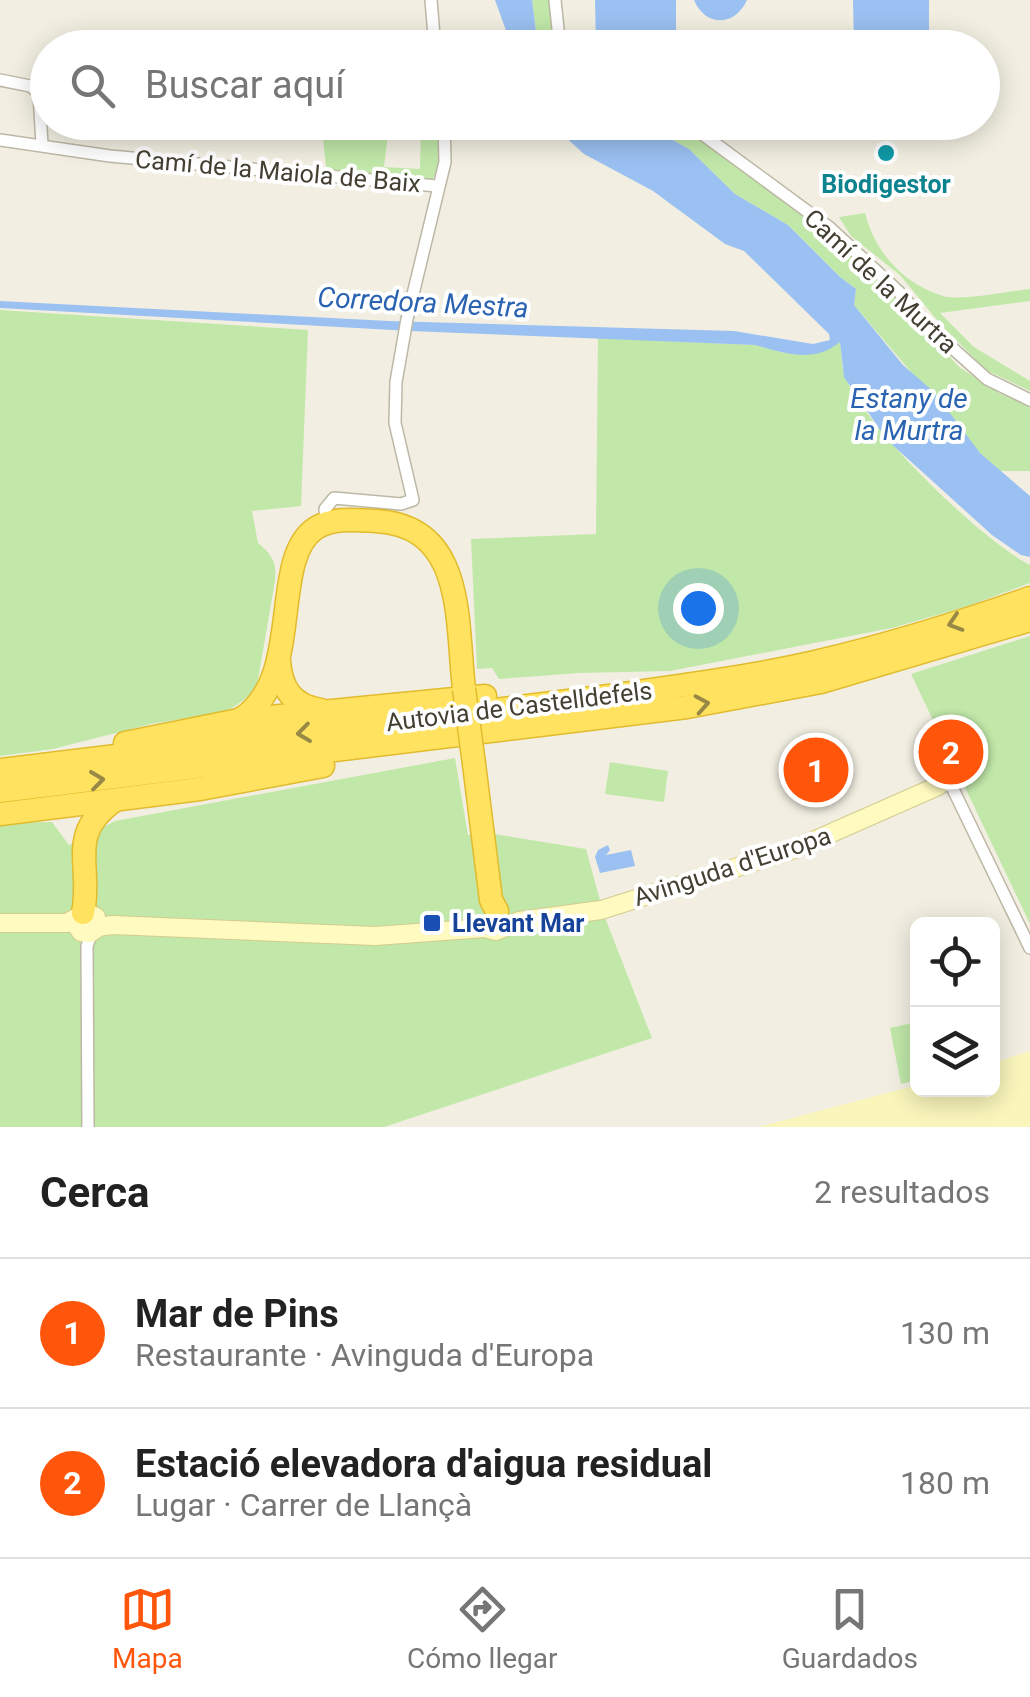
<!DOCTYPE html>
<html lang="es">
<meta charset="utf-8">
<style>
:root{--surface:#fff;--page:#f6f6f6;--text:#222;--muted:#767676;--line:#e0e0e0;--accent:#ff560c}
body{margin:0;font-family:Roboto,sans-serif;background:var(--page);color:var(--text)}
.controls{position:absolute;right:30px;bottom:30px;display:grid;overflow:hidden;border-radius:15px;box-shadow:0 5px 25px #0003}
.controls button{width:90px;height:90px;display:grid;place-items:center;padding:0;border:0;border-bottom:2px solid var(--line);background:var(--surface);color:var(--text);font:50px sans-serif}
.you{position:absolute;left:698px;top:608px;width:35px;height:35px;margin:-25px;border:8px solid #fff;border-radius:50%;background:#1a73e8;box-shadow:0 0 0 15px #1a73e833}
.badge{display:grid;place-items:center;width:65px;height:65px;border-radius:50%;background:var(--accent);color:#fff;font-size:32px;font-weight:700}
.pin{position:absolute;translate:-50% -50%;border:5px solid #fff;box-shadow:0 2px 10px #0006}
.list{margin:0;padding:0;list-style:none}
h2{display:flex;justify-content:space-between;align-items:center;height:130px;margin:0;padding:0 40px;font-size:42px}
h2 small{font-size:32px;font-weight:400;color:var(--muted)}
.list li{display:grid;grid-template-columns:65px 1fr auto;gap:30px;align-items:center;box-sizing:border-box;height:150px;padding:0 40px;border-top:2px solid var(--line)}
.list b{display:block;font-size:38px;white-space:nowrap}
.list p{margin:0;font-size:32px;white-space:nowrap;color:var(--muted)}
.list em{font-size:32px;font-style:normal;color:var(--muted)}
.icon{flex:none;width:55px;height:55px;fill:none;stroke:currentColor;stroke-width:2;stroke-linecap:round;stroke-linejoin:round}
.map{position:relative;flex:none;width:1030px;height:1127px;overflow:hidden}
.search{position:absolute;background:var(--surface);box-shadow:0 5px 25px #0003;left:30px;right:30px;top:30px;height:110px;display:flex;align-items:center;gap:25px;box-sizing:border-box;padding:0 35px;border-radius:55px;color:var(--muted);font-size:38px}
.sheet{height:430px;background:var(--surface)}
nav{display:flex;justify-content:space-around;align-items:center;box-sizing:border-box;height:140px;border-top:2px solid var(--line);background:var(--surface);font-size:28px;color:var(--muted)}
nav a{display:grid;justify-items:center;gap:5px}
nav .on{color:var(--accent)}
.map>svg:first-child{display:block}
</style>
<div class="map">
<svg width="1030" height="1127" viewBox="0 0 1030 1127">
<rect width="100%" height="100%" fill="#f2efe2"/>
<g fill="#c1e8a9">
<polygon points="532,0 553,0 558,47 538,47"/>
<polygon points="321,123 403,123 402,126 389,126 384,167 420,169 421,123 439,123 440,168 432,180 327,173"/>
<polygon points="642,123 680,123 813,222 888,288 959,367 999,393 1030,406 1030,471 1000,471 980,453 854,305 856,289 840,277 788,225 735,194 689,149"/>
<path d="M 865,213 C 875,252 903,284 943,296 C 962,301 1008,291 1030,289 L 1030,301 L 940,313 L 974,347 L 1030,381 L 1030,391 L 986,370 L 941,325 L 900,275 L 851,236 L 839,217 Z"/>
<path d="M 0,310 L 308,330 L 301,506 L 252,511 L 258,543 C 272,554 277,563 275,581 L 256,691 L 228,711 L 151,724 L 53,749 L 0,756 Z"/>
<path d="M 598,338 L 755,345 L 785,353 L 840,341 C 842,353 841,369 846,379 C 869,431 980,539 1030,565 L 1030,583 L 968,606 L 892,628 L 670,671 L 579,673 L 499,679 L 492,668 L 477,669 L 471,539 L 596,534 Z"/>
<polygon points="1030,636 1030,924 911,674"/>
<polygon points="455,758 468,835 494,834 586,849 604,915 652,1038 384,1127 0,1127 0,823 52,822 69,845 115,821"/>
<polygon points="610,762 668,771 664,802 605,794"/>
<polygon points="917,1022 917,1080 901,1084 890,1028"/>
</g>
<polygon fill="#f9f5bb" points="1030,1051 1030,1127 758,1127 917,1085 918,1090 992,1090 993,1063"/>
<g fill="#9bc1f2">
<polygon points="495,0 532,0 538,47 512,47"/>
<polygon points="595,0 676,0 676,47 596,47"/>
<path d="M 694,0 L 747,0 C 735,27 705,27 694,0 Z"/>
<polygon points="853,0 929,0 929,47 854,47"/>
<path d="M 550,123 L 642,123 L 689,149 L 735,194 L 788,225 L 840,277 L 856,289 L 854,305 L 903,365 L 934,392 L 980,453 L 1030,496 L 1030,557 L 1021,555 L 992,535 L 887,440 L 844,377 L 840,342 C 814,364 785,353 755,345 L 410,331 L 0,308 L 0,301 L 389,321 L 734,331 L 813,344 L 830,340 L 829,334 L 744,251 L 725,244 L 653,191 L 584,154 Z"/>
<polygon points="608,845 610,850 606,855 631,850 635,866 600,873 595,857 598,850"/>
</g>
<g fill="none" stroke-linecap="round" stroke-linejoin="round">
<g stroke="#bdb8a5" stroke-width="14">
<g id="street">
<polyline points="431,0 435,48"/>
<polyline points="555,0 560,48"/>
<polyline points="0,80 30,86 39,93 42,145"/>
<polyline points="686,122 830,228 899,292 931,329 987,379 1030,400"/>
<polyline points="0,140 110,156 437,186"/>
<polyline points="326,523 325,509 334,498 401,504 413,500 395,423 396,382 407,319 445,162 444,122"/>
<polyline points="938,786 951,785 1030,948"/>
<polyline points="88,1127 87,946 92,932"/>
</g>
</g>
<g stroke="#d3cc90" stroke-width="20">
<g id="secondary">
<polyline points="0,923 67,923 86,912 96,917 96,929 90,933 81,932 77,926 78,918"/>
<polyline points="97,927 113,925 375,936 485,928 496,931 519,921 601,910 795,849 938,786"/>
</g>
</g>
<g stroke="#e1bb2d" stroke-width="25">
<g id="highway">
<path d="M 279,661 C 281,689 293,706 321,710"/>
<path d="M 239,720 C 306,681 268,559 316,528 C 333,517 357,520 376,521 C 466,526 456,621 464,689"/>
<polyline points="125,743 239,720 485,696"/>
<polyline points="474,764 491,900 497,911"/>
<path d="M 0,770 L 617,695 C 683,685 750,677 815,662 C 888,645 959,623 1030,598"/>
<polyline points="0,791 687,707 821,682 1030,620"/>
<polyline points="0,814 200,789 323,766"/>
<path d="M 83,913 C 93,865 65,835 115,800"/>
</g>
</g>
<use href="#street" stroke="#fff" stroke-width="11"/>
<use href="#secondary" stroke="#fffabf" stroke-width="18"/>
<use href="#highway" stroke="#ffe360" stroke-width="22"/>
<g stroke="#e1bb2d" stroke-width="25" stroke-linecap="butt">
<polyline id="highway-bridge" points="464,689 474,764"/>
</g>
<use href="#highway-bridge" stroke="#ffe360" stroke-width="22"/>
</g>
<defs><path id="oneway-chevron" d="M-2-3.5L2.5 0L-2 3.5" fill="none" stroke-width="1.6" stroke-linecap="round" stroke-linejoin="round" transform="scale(2.5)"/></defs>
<g stroke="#988947">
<use href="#oneway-chevron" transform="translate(955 623) rotate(162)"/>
<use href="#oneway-chevron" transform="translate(702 704) rotate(-10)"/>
<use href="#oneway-chevron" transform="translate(304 733) rotate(173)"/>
<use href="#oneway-chevron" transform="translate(97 780) rotate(-7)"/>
</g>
<circle fill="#0f9aa8" stroke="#fff" stroke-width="4" cx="886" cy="153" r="10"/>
<rect fill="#1a4fb4" stroke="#fff" stroke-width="4" x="422" y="913" width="20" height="20" rx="5"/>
<g text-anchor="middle" stroke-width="8" stroke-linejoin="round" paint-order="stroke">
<g font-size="25" fill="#433f32" stroke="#fff">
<text transform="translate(278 171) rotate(5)" y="9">Camí de la Maiola de Baix</text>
<text transform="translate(881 281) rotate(43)" y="9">Camí de la Murtra</text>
<text transform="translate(519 706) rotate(-7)" y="9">Autovia de Castelldefels</text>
<text transform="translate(732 866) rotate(-18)" y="9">Avinguda d'Europa</text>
</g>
<g font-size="25" font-weight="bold" fill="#0d838f" stroke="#fff">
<text x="886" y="193">Biodigestor</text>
</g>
<g font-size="25" font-weight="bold" fill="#164399" stroke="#fff" text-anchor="start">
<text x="452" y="932">Llevant Mar</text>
</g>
<g font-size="28" font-style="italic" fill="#2a63b1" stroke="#fff">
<text transform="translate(423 302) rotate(3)" y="10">Corredora Mestra</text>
<text x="909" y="408">Estany de<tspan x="909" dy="32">la Murtra</tspan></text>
</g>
</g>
</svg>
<div class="controls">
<button><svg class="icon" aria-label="locate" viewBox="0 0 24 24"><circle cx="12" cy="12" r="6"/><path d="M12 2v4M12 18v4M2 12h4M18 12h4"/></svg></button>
<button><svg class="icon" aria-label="layers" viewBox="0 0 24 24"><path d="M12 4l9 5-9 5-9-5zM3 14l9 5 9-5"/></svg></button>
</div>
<div class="you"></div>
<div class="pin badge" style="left:816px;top:770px">1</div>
<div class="pin badge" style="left:951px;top:752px">2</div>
<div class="search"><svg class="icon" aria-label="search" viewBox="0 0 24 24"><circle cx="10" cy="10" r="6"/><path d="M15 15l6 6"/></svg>Buscar aquí</div>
</div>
<section class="sheet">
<h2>Cerca<small>2 resultados</small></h2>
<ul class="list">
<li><span class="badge">1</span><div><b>Mar de Pins</b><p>Restaurante · Avinguda d'Europa</p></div><em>130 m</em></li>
<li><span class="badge">2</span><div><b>Estació elevadora d'aigua residual</b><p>Lugar · Carrer de Llançà</p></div><em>180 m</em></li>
</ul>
</section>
<nav>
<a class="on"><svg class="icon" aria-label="map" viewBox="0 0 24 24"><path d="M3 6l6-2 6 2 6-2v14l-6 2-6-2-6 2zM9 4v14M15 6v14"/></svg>Mapa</a>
<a><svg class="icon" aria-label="directions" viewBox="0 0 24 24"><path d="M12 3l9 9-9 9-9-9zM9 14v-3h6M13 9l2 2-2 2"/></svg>Cómo llegar</a>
<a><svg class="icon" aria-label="saved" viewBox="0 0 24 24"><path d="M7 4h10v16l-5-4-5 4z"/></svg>Guardados</a>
</nav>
